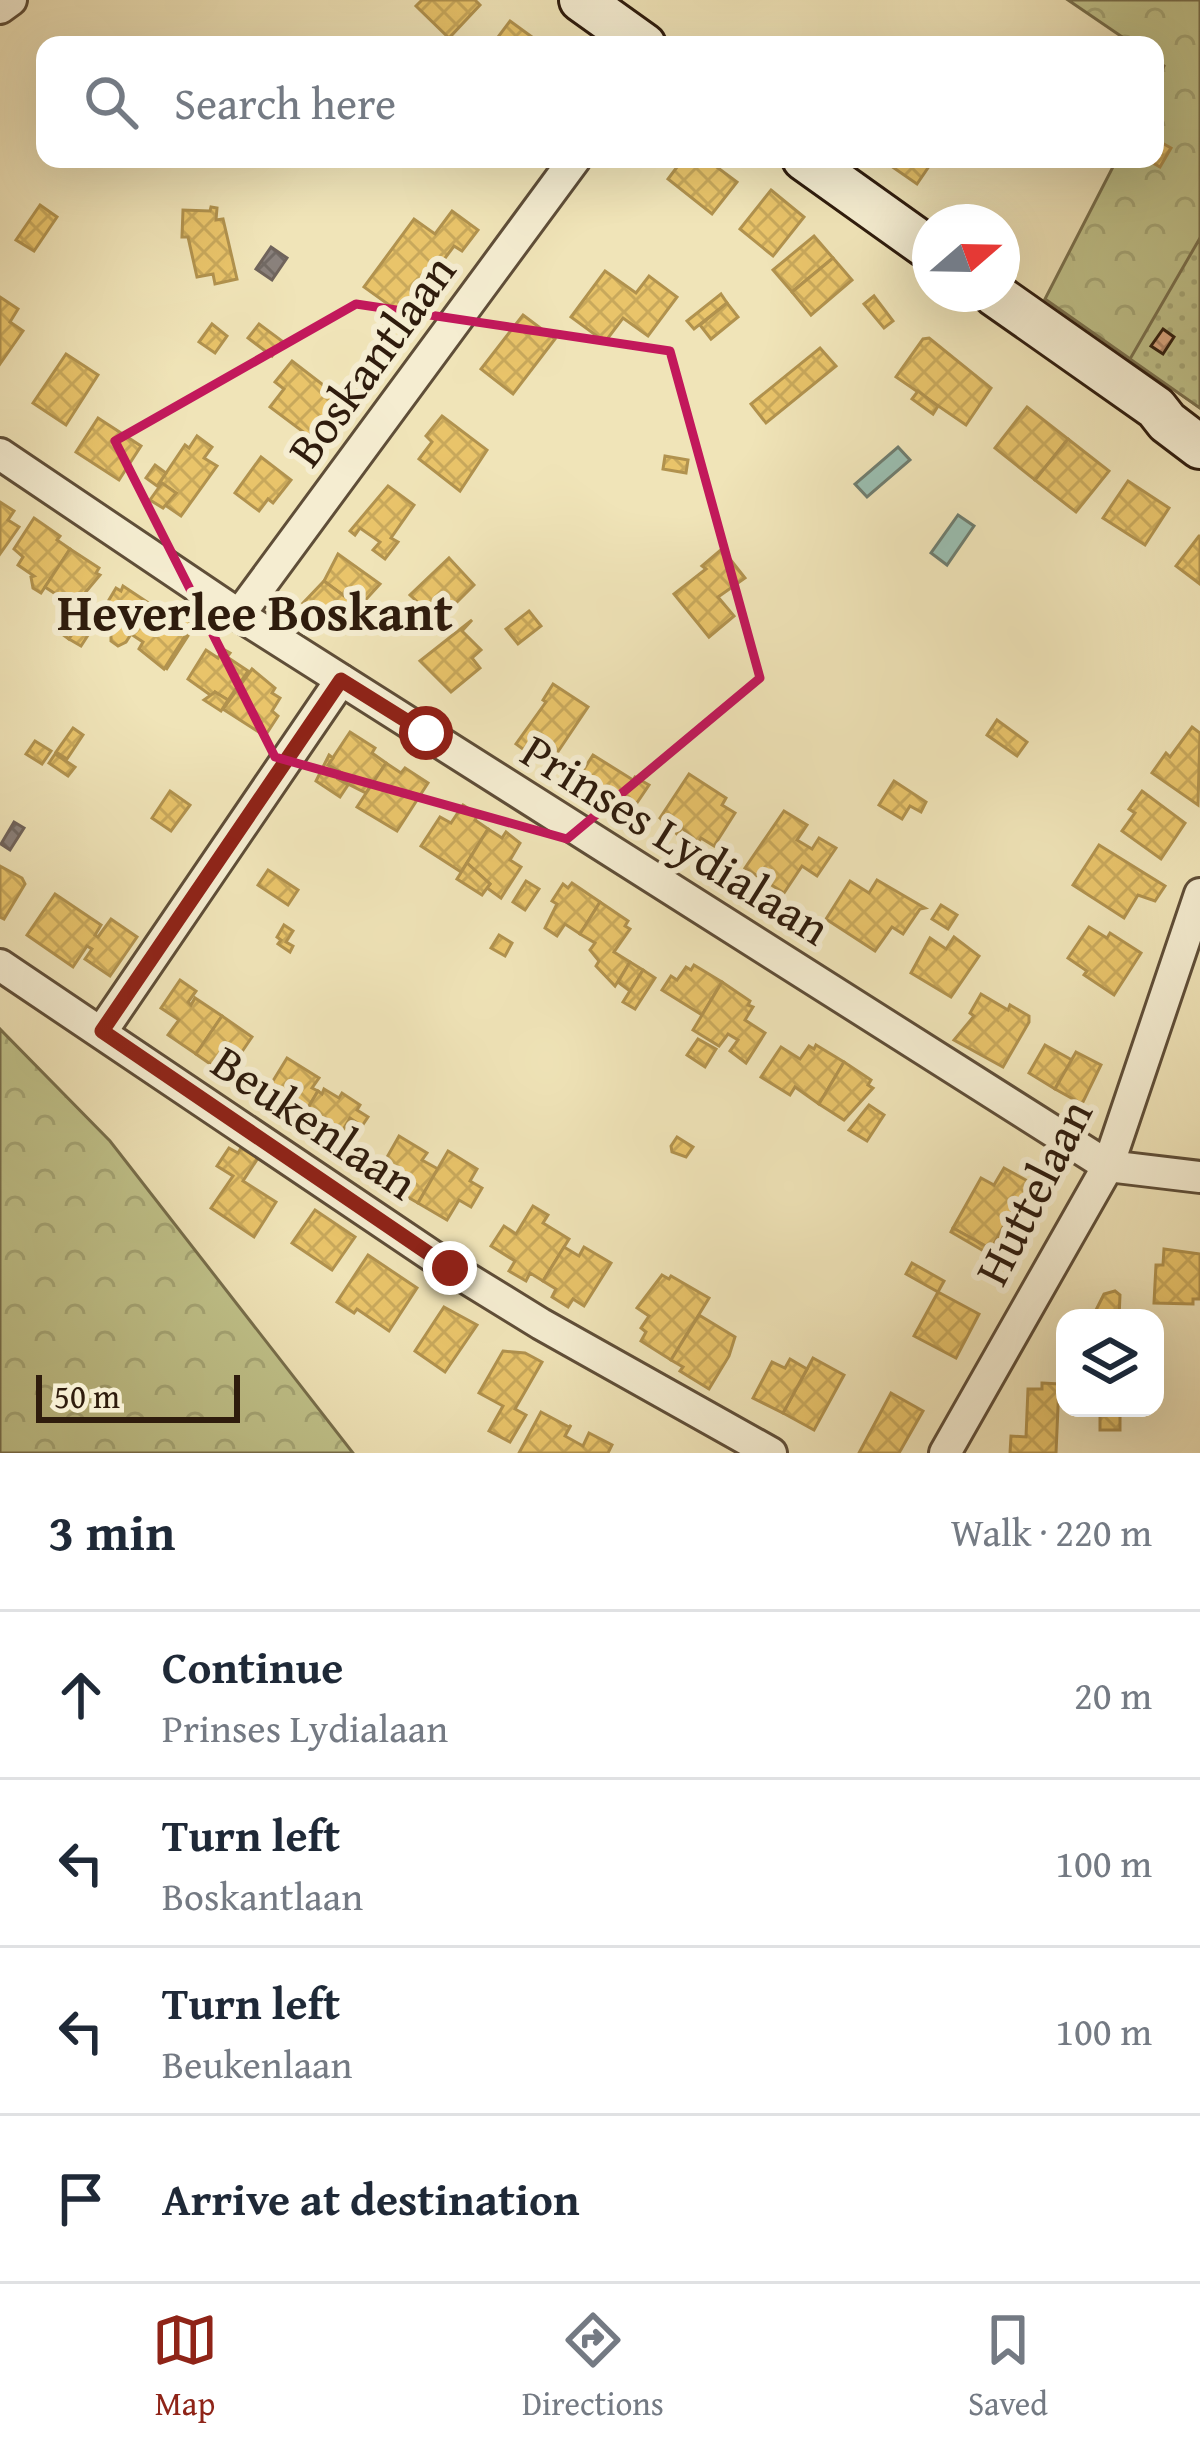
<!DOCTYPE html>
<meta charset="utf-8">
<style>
:root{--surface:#fff;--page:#f6f6f7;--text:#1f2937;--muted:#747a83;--line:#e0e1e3;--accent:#8f2418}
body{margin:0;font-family:"Gentium Book Plus",serif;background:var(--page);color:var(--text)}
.controls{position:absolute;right:36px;bottom:36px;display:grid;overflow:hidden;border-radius:24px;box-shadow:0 12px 48px #0002}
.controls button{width:108px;height:108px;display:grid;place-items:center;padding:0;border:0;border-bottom:3px solid var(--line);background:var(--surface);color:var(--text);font:60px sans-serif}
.compass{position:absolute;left:912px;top:204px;width:108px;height:108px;border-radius:50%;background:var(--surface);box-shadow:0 12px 48px #0002;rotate:70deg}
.scale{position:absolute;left:36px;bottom:30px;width:204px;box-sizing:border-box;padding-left:12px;border:6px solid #2f1c0d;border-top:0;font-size:33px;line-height:42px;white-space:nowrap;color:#2f1c0d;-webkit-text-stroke:9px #f5edd1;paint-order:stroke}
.stop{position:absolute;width:36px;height:36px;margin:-27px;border:9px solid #8f2418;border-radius:50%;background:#fff}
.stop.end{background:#8f2418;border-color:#fff;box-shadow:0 3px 12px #0008}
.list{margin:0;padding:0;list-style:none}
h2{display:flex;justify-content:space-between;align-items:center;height:156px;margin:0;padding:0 48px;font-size:51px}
h2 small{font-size:39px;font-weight:400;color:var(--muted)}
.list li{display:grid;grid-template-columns:78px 1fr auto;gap:36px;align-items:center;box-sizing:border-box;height:168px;padding:0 48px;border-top:3px solid var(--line)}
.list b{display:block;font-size:45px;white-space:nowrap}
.list p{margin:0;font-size:39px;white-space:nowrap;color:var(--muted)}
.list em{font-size:39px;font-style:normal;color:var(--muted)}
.icon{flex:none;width:66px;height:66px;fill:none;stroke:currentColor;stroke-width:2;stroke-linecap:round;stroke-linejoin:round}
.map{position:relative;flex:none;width:1200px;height:1453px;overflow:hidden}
.search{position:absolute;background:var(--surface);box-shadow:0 12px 48px #0002;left:36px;right:36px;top:36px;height:132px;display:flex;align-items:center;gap:30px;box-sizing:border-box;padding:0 42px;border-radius:24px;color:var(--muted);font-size:45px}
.sheet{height:828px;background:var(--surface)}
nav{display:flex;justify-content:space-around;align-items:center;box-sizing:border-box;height:168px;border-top:3px solid var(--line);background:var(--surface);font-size:33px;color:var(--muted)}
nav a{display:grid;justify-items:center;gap:6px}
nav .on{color:var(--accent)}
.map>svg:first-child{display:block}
</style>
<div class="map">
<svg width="1200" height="1453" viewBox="0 0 1200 1453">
<defs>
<pattern id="forest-crowns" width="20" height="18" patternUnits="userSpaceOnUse" patternTransform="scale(3)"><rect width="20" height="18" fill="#c0c28a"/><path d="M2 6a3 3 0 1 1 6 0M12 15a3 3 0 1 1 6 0" fill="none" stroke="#a5a676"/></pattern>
<pattern id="park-dots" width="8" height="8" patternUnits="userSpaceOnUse" patternTransform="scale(3)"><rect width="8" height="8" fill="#c0c28a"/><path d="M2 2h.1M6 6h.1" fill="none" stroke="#a5a676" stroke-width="1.8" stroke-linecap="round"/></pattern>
<pattern id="homes-cross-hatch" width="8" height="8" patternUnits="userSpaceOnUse" patternTransform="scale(3)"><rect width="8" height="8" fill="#e9c46a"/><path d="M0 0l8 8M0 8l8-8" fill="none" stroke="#c8a85b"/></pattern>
<pattern id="industry-cross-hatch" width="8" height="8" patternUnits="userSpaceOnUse" patternTransform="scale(3)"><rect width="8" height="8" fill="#8a817c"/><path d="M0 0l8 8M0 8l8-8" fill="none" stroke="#716964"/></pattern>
<pattern id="building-cross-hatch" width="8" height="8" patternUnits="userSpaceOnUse" patternTransform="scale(3)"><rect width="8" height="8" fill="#dda882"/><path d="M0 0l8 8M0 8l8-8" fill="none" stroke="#b48869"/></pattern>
</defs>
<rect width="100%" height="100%" fill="#f0e4b8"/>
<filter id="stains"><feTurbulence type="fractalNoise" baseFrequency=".00167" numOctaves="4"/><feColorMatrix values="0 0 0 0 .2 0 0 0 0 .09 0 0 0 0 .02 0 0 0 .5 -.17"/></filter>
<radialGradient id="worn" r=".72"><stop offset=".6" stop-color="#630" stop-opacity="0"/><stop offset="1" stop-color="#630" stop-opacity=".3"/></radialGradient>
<g fill="url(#forest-crowns)" stroke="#786f4c" stroke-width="3">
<polygon points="1068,0 1200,0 1200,408 1045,299 1117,159 1155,159 1155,85 1164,66 1155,59 1155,45 1134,45"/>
<polygon points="0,1029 110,1141 353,1453 0,1453"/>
</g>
<polygon fill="url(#park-dots)" stroke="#786f4c" stroke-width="3" points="1200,238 1200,408 1130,359"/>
<g fill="#9abeb0" stroke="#6f7d6f" stroke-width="3">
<polygon points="898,447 910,460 867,497 855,484"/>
<polygon points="958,515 974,526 947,565 931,553"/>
</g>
<g fill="url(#homes-cross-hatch)" stroke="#b1924e" stroke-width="3">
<polygon points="422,0 475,0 480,5 449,38 416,6"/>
<polygon points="510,21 543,45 492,45"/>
<polygon points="1155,139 1171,148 1160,167 1146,159 1155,159"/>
<polygon points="683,159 706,159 737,182 712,214 668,179"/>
<polygon points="881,159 934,159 917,184"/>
<polygon points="771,190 804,217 773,256 740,229"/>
<polygon points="40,205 57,217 34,251 16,240"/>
<polygon points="211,207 217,208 216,220 223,219 237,279 215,284 213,274 197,277 188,237 182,237 183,210 210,211"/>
<polygon points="452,211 478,230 462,251 454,246 403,315 364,287 414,219 435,234"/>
<polygon points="814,236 833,258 792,292 773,270"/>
<polygon points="833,258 852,280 811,315 792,292"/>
<polygon points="605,271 636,293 649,276 677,297 648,336 623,318 605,342 571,317"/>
<polygon points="721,294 727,303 694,329 687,321"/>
<polygon points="874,296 893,321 884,328 864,304"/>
<polygon points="0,297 18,309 10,322 23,331 0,364"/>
<polygon points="727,303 738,317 711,339 700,325"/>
<polygon points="523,315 555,339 513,394 481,369"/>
<polygon points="212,324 227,336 215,353 199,342"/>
<polygon points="259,324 282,341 272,356 248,338"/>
<polygon points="929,338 991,388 966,425 896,377 923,339"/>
<polygon points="820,348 836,366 766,423 751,404"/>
<polygon points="66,354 98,375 66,425 33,403"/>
<polygon points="292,361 344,401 314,440 270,407 284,389 275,382"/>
<polygon points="918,391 938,406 933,414 912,399"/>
<polygon points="1027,407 1068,439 1035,480 995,448"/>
<polygon points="442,416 487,450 460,491 419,459 432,442 426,436"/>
<polygon points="98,418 141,446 119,480 76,452"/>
<polygon points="197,436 212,447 204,458 217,466 181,516 165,505 176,493 160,482 185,445 189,448"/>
<polygon points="1068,439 1109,471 1076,512 1035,480"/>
<polygon points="665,456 688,460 686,473 663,469"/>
<polygon points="261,457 291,480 273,503 268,499 259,511 235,493"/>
<polygon points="155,465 166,473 157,486 146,478"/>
<polygon points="1128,481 1169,508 1145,545 1103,518"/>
<polygon points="162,483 176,493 163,508 150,500"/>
<polygon points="388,486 414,505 391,538 398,542 385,559 373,550 380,542 360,528 355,535 350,531"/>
<polygon points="0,502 14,511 8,520 19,527 0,554"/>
<polygon points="34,518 60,536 57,540 70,549 41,593 33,588 31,577 34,576 18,565 23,557 14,549"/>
<polygon points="1199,536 1200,536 1200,584 1176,566"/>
<polygon points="70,549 99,568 96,573 100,575 74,606 45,587"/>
<polygon points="722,549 745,578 718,597 734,616 709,637 674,594 706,569 702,566"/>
<polygon points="338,554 380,584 359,607 324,581"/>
<polygon points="449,558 474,585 438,621 410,595"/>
<polygon points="324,581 359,607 345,633 303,603"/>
<polygon points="123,586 150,604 126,642 118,646 111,641 111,631 100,624 110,607 106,605 116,588 121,591"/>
<polygon points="150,604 171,618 174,613 181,618 178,622 189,630 164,669 139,649 143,642 131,634"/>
<polygon points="168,608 195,625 166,670 189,630 178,622 181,618 165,613"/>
<polygon points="71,611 83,618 69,639 58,631"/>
<polygon points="529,611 541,626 518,644 506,629"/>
<polygon points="83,618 94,626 81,646 69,639"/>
<polygon points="472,620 462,631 481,650 472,658 480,668 451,692 420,661"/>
<polygon points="223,649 230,653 227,657 248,671 228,700 215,692 213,697 188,679 206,650 218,658"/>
<polygon points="252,669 275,688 272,693 280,698 272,711 278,716 265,736 223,709"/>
<polygon points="553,684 588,707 553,759 540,751 535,758 516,744 546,702 543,700"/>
<polygon points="215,692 228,700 221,711 204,700"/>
<polygon points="997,720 1027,742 1017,756 987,735"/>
<polygon points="1192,727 1200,733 1198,805 1152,773 1166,753 1170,757"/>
<polygon points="73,728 83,735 67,759 56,752"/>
<polygon points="350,732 375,748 372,753 386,763 366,793 338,779 342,773 328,765"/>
<polygon points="35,741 51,751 42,764 26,754"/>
<polygon points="55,754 75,767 68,776 49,763"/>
<polygon points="329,755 333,758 328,765 342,773 338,779 348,785 340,797 316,781"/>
<polygon points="593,755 633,780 635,777 649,785 624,822 572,788"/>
<polygon points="386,763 401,773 405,768 428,783 397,831 357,807"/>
<polygon points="689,774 726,798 722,805 735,813 714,846 701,838 698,843 682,828 677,834 660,818"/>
<polygon points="894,781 926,802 921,812 910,806 902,819 879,805"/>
<polygon points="170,791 190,805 171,831 152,818"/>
<polygon points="1142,791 1185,823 1161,859 1122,831 1135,813 1129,809"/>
<polygon points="463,805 478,815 475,820 488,829 461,872 421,846 440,817 451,823"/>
<polygon points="784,811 807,825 797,840 812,849 819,838 836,848 817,876 802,866 784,893 745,868"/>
<polygon points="488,829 502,838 506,832 520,843 510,860 521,867 501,898 487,888 490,884 467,863"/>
<polygon points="1099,845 1165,886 1155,901 1138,895 1124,918 1073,885"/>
<polygon points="467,863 490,884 482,895 457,879"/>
<polygon points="0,866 22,878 25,884 4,919 0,917"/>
<polygon points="268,870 298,890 288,905 258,885"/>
<polygon points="877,880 925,908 920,909 903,934 892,927 875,951 826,919 850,881 869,893"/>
<polygon points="526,881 539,889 525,910 513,902"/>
<polygon points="572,883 600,902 580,934 565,924 557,936 545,928 557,904 552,901 563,884 568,888"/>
<polygon points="55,894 101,925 95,935 98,937 111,919 137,937 110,976 85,959 92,949 87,946 73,967 27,935"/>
<polygon points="600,902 628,921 625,926 630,929 614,952 630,962 615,986 596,966 599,961 590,950 595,943 580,934"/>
<polygon points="941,905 957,915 948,929 932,919"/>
<polygon points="284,925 293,931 286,942 293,946 290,952 278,944 281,940 277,937"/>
<polygon points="1089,927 1107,938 1110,933 1141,953 1114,995 1084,975 1087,971 1068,958"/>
<polygon points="499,935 512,943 505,956 491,948"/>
<polygon points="954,937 979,956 951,997 911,973 930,938 946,949"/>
<polygon points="630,962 643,970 630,991 618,982"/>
<polygon points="694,965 722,982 702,1015 662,990 671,976 677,980 686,967 691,970"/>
<polygon points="643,970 655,978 635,1009 623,1002"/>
<polygon points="180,980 196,991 188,1002 191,1005 195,998 222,1016 196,1054 168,1035 179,1020 161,1008"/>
<polygon points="722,982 750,1001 748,1005 753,1007 745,1020 765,1033 746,1063 730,1051 738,1040 728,1034 719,1046 693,1030"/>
<polygon points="981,994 1008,1010 1010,1005 1029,1016 1029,1022 1003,1067 954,1040 974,1016 970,1013"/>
<polygon points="222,1016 252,1037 226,1075 196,1054"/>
<polygon points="698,1039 716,1049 705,1067 687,1055"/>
<polygon points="816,1045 844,1062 819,1104 795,1087 790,1095 761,1077 781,1047 800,1059 809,1046 814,1049"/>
<polygon points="1045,1045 1072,1060 1055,1089 1029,1073"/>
<polygon points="1076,1052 1101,1065 1082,1104 1055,1089"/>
<polygon points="287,1058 319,1078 312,1088 318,1091 300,1121 291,1115 288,1120 272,1110 280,1097 268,1089"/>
<polygon points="844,1062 871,1080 868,1085 873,1088 844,1120 819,1104"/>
<polygon points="324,1089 339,1098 342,1093 360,1105 357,1110 368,1117 362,1126 350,1118 335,1143 331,1140 327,1146 314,1138 318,1132 300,1121 318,1091 322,1094"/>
<polygon points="869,1105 884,1115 867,1141 849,1130"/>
<polygon points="399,1136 427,1153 422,1160 438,1169 418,1203 385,1184 392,1171 382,1166"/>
<polygon points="677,1137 693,1147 686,1157 672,1152 671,1146"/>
<polygon points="229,1148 238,1153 241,1148 258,1158 243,1181 276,1202 254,1237 211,1208 233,1176 217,1166"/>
<polygon points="448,1151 477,1169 470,1181 482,1188 471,1207 459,1200 447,1220 418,1203"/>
<polygon points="1004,1168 1033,1184 991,1249 953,1228 981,1178 994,1185"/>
<polygon points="533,1206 548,1215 543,1223 569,1239 543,1281 530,1273 526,1281 509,1271 515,1261 491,1246 504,1226 516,1234"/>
<polygon points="315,1210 355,1237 332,1270 292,1243"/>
<polygon points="1009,1216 1013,1219 994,1257 951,1232 953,1228 991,1249"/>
<polygon points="564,1247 579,1256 584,1247 611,1263 584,1306 573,1299 568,1307 552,1297 556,1289 543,1281"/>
<polygon points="1164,1249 1200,1254 1200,1299 1193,1299 1193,1304 1154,1303 1156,1265 1163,1265"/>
<polygon points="368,1255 417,1288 389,1331 357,1309 354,1313 337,1302"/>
<polygon points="912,1263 944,1281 938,1292 906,1274"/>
<polygon points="662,1275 669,1279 671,1276 709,1298 671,1360 641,1341 646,1332 641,1328 649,1316 637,1308"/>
<polygon points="1115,1291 1120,1295 1119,1318 1092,1318 1104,1294"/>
<polygon points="938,1292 979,1314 956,1358 914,1336"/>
<polygon points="444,1307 477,1325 445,1372 415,1351"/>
<polygon points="699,1315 735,1337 729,1356 709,1389 680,1371 683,1367 671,1360"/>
<polygon points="503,1351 525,1353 542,1362 515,1409 526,1415 510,1442 489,1431 503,1406 479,1393"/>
<polygon points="813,1358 844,1375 814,1430 783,1413"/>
<polygon points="790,1359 807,1369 783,1413 753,1398 772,1362 785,1368"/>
<polygon points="1042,1383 1059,1384 1056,1453 1010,1453 1011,1436 1026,1437 1028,1389 1042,1389"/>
<polygon points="891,1393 923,1411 899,1453 859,1453"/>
<polygon points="1100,1408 1120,1409 1120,1430 1100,1430"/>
<polygon points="541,1412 569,1427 571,1425 565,1436 583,1446 589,1433 612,1445 608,1453 519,1453"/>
</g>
<g fill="url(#industry-cross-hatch)" stroke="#6f635b" stroke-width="3">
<polygon points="271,247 287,258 272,280 256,269"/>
<polygon points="14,822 24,828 10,850 1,844"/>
</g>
<polygon fill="url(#building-cross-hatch)" stroke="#2f1c0d" stroke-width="3" points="1163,329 1174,337 1163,354 1151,346"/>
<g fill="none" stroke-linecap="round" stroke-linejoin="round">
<g stroke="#5f4e38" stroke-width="36">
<g id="street">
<polyline points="0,8 11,0"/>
<polyline points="0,454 239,615 1108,1166 1200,1177"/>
<polyline points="239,615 575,159"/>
<polyline points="0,965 450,1268 541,1324 771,1453"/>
<polyline points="102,1031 341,680"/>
<polyline points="945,1453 1108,1166 1200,894"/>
</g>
</g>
<g stroke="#2f1c0d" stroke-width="48">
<g id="secondary">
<polyline points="581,0 644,45"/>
<polyline points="804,159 930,249"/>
<polyline points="994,294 1156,408 1167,422 1200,447"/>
</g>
</g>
<use href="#street" stroke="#f5edd1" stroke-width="30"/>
<use href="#secondary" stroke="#f5edd1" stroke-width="42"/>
</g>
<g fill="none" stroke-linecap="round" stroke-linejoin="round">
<polyline stroke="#8f2418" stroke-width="15" points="426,733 341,680 102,1031 450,1268"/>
</g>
<path fill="none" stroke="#c2185b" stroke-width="9" stroke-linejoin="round" d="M 356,304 L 670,351 L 760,678 L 567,839 L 275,757 L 115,441 Z"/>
<g text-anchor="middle" stroke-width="12" stroke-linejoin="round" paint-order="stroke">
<g font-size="48" fill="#2f1c0d" stroke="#f5edd1">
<text transform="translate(371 360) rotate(-54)" y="17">Boskantlaan</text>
<text transform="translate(676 839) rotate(32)" y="17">Prinses Lydialaan</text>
<text transform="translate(315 1122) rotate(34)" y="17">Beukenlaan</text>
<text transform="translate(1033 1192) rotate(-63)" y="17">Huttelaan</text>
</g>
<g font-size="51" font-weight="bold" fill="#2f1c0d" stroke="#f5edd1">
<text x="255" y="630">Heverlee Boskant</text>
</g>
</g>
<rect width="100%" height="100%" filter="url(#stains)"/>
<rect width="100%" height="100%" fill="url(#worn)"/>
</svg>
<div class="controls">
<button><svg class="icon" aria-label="layers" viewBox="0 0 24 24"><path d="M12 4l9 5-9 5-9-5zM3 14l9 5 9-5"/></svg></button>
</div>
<svg class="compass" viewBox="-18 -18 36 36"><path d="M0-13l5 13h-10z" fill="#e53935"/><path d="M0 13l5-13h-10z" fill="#747a83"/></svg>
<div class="scale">50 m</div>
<div class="stop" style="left:426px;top:733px"></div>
<div class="stop end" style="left:450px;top:1268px"></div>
<div class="search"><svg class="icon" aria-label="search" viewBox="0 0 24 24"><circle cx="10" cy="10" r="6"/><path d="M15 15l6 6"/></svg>Search here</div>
</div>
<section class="sheet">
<h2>3 min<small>Walk · 220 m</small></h2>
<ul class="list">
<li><svg class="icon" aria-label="ahead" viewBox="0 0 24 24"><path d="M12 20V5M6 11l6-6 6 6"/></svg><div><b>Continue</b><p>Prinses Lydialaan</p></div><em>20 m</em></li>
<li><svg class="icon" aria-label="left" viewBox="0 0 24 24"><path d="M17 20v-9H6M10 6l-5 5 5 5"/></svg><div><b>Turn left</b><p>Boskantlaan</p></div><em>100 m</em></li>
<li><svg class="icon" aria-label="left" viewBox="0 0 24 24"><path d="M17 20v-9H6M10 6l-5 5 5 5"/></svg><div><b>Turn left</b><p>Beukenlaan</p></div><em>100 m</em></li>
<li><svg class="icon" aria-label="arrive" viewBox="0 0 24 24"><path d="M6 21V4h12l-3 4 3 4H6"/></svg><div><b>Arrive at destination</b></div></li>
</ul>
</section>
<nav>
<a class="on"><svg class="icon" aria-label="map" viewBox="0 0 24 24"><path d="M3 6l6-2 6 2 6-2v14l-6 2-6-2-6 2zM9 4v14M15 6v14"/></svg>Map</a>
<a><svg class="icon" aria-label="directions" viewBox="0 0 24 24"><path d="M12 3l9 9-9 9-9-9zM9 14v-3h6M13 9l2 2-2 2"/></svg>Directions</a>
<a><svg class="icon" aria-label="saved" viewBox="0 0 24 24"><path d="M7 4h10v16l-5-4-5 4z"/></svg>Saved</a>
</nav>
